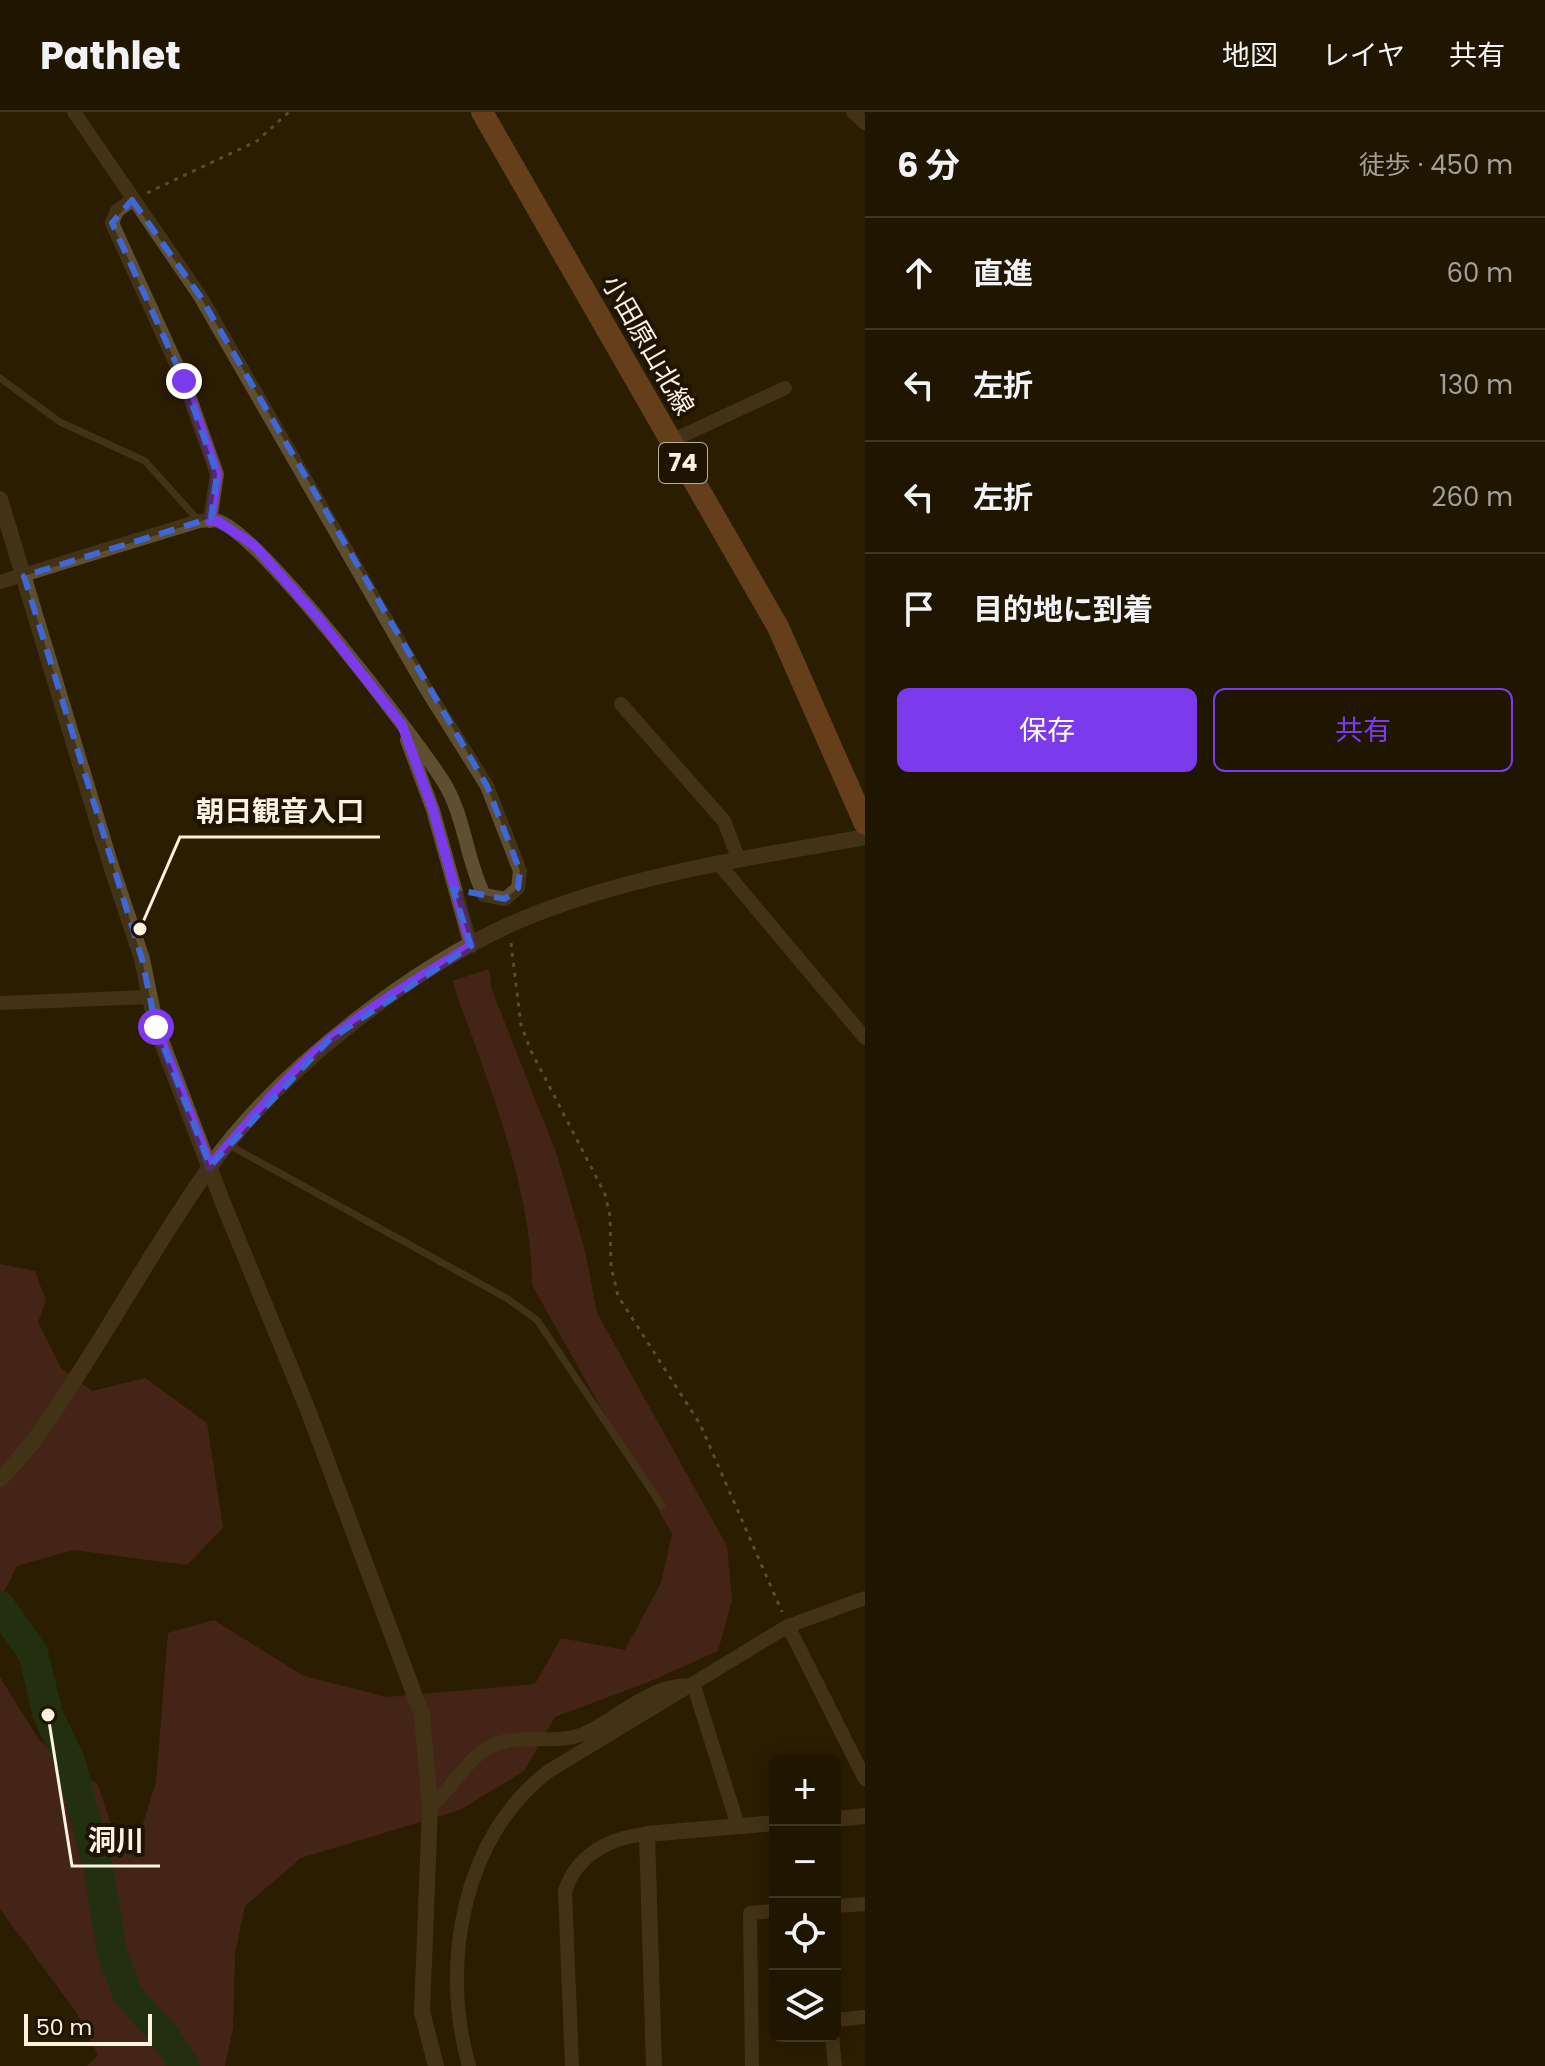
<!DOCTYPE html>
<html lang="ja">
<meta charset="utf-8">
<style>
:root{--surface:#201600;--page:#281f0a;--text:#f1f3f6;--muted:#a29f99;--line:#3d3522;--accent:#7c3aed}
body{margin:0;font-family:Poppins,"Noto Sans JP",sans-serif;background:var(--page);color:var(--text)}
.controls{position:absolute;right:24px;bottom:24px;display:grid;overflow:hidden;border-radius:12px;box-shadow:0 4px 20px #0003}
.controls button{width:72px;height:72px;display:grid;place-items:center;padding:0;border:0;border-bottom:2px solid var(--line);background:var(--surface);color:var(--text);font:40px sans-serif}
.scale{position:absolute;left:24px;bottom:20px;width:128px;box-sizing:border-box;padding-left:8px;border:4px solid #fcf2e1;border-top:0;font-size:22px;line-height:28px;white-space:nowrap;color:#fcf2e1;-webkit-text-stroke:6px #1f1401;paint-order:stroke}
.stop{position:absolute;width:24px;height:24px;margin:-18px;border:6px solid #7c3aed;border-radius:50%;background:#fff}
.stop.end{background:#7c3aed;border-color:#fff;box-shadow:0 2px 8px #0008}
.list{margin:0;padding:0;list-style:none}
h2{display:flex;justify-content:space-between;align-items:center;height:104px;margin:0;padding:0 32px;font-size:34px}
h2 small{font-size:26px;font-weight:400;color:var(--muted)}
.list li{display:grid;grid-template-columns:52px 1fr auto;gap:24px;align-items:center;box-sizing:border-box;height:112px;padding:0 32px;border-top:2px solid var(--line)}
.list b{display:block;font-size:30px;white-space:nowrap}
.list em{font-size:26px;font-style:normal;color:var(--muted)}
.actions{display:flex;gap:16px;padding:24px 32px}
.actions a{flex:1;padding:18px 0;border:2px solid var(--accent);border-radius:12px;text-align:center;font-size:28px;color:var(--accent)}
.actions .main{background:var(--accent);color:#fff}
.icon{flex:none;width:44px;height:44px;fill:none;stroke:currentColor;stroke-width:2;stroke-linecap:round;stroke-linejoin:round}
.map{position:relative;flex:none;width:865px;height:1954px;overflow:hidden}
header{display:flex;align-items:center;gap:48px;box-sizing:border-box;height:112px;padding:0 40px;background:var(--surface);border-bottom:2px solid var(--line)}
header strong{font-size:38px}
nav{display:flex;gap:44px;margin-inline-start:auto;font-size:28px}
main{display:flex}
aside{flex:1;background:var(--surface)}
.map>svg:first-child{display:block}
</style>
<header>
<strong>Pathlet</strong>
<nav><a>地図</a><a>レイヤ</a><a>共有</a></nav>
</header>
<main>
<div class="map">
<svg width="865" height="1954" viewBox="0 0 865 1954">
<rect width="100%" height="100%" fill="#2b1d00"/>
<g fill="#602d32">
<path d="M 489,857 L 492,878 L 557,1043 L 585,1139 L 597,1201 L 727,1434 L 732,1488 L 718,1539 L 651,1569 L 555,1605 L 524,1659 L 460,1698 L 301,1746 L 245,1794 L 235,1842 L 233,1916 L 225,1954 L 87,1954 L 98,1943 L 76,1900 L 0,1797 L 0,1565 L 39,1628 L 98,1673 L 116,1729 L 140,1721 L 156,1670 L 168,1521 L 214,1508 L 304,1564 L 387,1585 L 535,1572 L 561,1526 L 625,1538 L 661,1471 L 672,1422 L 532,1173 C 532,1072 485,964 452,869 Z"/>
<polygon points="0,1152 35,1159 46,1189 38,1210 61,1256 92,1279 145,1266 207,1311 223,1416 187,1453 73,1438 17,1454 0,1488"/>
</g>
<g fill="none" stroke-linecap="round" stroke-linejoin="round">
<polyline stroke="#1a4823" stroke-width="30" points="0,1494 33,1541 48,1603 70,1649 99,1758 112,1841 128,1883 163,1922 185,1954"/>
<g stroke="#90846c" stroke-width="3" stroke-dasharray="4 6" stroke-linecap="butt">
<polyline points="147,81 257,29 289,0"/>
<polyline points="511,831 521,913 531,939 605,1082 610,1104 611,1154 618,1184 700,1312 782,1500"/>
</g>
<g stroke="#5f4f31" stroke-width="7">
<polyline points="0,266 60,310 145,349 199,409"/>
<polyline points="229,1033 508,1187 537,1208 662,1394"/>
</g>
<g stroke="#5f4f31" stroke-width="14">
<polyline points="853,0 865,11"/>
<polyline points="132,88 117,99 112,111 184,269 217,362 210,409"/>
<polyline points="671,329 785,276"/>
<path d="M 0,470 L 199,409 C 204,409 213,407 218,409 C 260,421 414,624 443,669 C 465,704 466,747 484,783 L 505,787 L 518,776 L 520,759 L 487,674 L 425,575 L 200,184 L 74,0"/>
<polyline points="621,592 724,709 739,748"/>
<polyline points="407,628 433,698 471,834"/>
<polyline points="719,752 865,926"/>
<polyline points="0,891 149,885"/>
<polyline points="788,1514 865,1667"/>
<path d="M 430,1695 C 451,1678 464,1651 486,1637 C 514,1619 553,1634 583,1622 C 618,1607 654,1568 694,1574 L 738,1714"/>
<polyline points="835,1794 865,1792"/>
<polyline points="835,1908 865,1905"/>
<polyline points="832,1924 835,1954"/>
<path d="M 469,1954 C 440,1854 462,1724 549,1659 L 788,1514 L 865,1486"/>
<path d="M 572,1954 L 565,1779 C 577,1742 611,1725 647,1722"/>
<polyline points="752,1954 750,1801 775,1799"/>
</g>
<g stroke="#5f4f31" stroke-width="16">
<polyline points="0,387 111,754 142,847 156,915 223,1091 308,1298 422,1603 430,1695 422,1900 436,1954"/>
<path d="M 0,1367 C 33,1335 58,1294 83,1255 C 125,1189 164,1120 209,1056 C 280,956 421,847 535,802 C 640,761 755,745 865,725"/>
<polyline points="835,1707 865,1704"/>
<polyline points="654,1954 647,1722 775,1711"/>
</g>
<polyline stroke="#ac693b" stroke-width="22" points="482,0 778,515 865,712"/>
</g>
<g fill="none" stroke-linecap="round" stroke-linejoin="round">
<path stroke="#7c3aed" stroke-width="10" d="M 156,915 L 210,1054 C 248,1011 284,966 328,929 C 372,893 422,864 471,834 L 433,698 L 402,613 L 319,507 L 254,433 L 217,409 L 210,409 L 217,362 L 184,269"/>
</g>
<path d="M0 0H865V1954H0ZM 132,88 L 200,184 L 487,674 L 520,759 L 518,776 L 505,787 L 453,777 L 471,834 L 329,928 L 210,1054 L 156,915 L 142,847 L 24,464 L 211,406 L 217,362 L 184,269 L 112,111 Z" fill="#2b1d00" fill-opacity=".55" fill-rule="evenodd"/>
<path fill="none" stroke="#3e67d9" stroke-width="6" stroke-dasharray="16 10" stroke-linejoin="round" d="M 132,88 L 200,184 L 487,674 L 520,759 L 518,776 L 505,787 L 453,777 L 471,834 L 329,928 L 210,1054 L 156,915 L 142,847 L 24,464 L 211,406 L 217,362 L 184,269 L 112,111 Z"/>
<g text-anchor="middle" stroke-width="8" stroke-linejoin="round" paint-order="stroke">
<rect fill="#1f1401" stroke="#baaf9e" stroke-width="2" x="659" y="331" width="48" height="40" rx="6"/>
<g font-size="24" font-weight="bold" fill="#fcf2e1">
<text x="683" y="359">74</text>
</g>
<g font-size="26" fill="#fcf2e1" stroke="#1f1401">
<text transform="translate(648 233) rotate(60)" y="9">小田原山北線</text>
</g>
</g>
<path fill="none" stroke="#fcf2e1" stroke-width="3" d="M140 817L180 725H380M48 1603L72 1754H160"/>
<g fill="#fcf2e1" stroke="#1f1401" stroke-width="3">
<circle cx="140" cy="817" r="8"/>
<circle cx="48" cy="1603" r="8"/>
</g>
<g font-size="28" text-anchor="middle" font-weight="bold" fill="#fcf2e1" stroke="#1f1401" stroke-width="8" stroke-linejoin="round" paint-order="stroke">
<text x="280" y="709">朝日観音入口</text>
<text x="116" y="1738">洞川</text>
</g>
</svg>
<div class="controls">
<button>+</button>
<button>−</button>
<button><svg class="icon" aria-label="locate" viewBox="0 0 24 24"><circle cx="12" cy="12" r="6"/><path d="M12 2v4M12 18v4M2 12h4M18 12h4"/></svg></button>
<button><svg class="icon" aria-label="layers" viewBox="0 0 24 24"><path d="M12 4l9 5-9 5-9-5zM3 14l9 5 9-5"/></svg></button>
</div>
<div class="scale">50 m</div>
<div class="stop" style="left:156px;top:915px"></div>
<div class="stop end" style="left:184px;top:269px"></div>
</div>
<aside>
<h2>6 分<small>徒歩 · 450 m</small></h2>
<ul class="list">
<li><svg class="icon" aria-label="ahead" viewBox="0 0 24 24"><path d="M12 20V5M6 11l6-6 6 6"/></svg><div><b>直進</b></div><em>60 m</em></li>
<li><svg class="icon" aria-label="left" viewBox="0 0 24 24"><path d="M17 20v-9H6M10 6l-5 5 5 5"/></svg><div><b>左折</b></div><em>130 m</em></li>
<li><svg class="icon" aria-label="left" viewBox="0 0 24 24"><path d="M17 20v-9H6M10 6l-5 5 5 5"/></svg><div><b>左折</b></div><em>260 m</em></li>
<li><svg class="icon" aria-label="arrive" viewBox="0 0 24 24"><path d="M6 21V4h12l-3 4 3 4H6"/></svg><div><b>目的地に到着</b></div></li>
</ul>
<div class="actions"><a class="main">保存</a><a>共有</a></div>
</aside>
</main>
